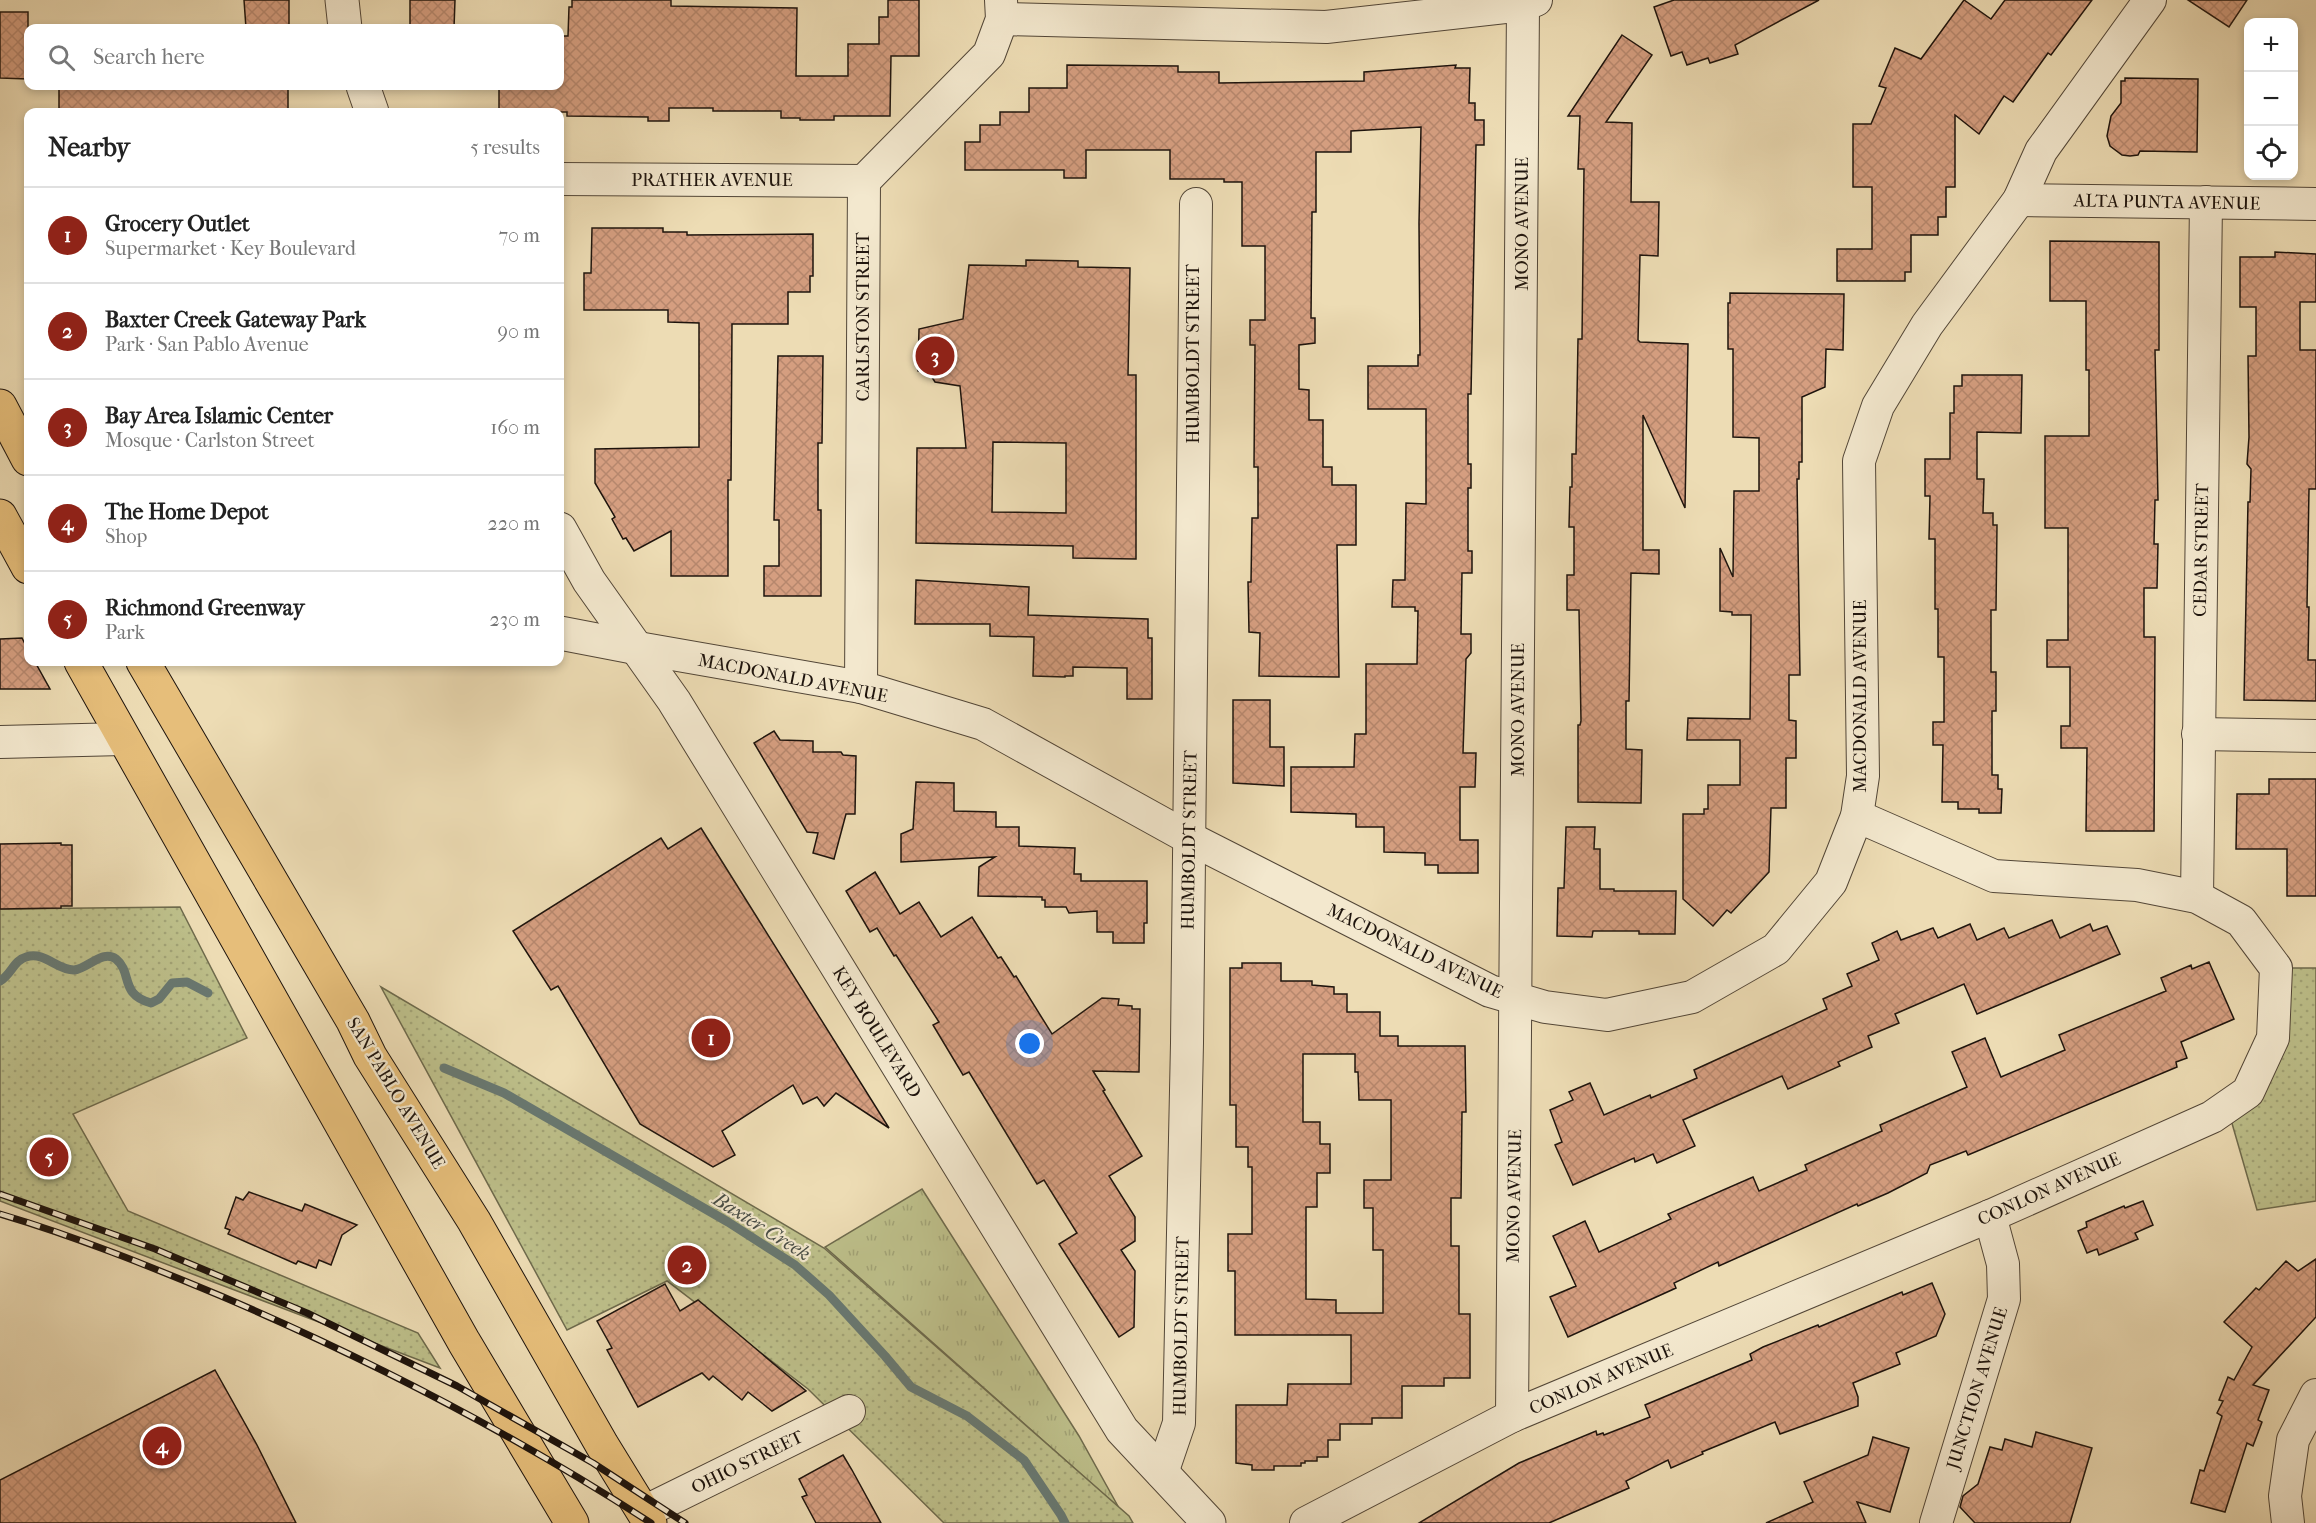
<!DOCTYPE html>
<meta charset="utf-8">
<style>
:root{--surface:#fff;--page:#f2f2f2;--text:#222;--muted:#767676;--line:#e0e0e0;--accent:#8f2418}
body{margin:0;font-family:"IM FELL French Canon",serif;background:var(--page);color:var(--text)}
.controls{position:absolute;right:18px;top:18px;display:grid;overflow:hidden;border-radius:12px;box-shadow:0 3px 9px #0003}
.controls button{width:54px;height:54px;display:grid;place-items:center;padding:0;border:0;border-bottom:2px solid var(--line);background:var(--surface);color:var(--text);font:30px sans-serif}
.you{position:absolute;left:1030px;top:1044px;width:21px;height:21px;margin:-15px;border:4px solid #fff;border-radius:50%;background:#1a73e8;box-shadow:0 0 0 9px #1a73e833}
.badge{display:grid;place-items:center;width:39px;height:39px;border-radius:50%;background:var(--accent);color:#fff;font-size:20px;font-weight:700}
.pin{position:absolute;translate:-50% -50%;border:3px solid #fff;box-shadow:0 2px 6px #0006}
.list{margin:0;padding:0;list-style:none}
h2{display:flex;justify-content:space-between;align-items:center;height:78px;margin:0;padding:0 24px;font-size:26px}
h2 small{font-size:20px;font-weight:400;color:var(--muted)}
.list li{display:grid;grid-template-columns:39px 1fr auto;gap:18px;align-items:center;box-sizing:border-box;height:96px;padding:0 24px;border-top:2px solid var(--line)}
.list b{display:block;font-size:22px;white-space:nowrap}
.list p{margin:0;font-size:20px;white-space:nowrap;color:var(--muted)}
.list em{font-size:20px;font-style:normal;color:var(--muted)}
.icon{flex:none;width:33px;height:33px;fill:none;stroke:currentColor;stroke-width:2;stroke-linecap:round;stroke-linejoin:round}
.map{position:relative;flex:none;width:2316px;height:1523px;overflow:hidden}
.search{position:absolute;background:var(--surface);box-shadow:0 3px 9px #0003;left:24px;top:24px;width:540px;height:66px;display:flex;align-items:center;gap:15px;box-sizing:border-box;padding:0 21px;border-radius:12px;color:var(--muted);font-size:22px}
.panel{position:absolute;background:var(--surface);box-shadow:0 3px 9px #0003;left:24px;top:108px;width:540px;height:558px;border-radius:12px}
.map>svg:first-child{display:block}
</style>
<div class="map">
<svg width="2316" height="1523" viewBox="0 0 2316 1523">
<defs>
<pattern id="grass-tufts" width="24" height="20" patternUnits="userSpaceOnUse" patternTransform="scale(1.5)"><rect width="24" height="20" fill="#bdbf8a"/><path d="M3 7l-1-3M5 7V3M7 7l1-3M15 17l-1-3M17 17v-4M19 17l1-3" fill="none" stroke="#a2a376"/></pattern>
<pattern id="park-dots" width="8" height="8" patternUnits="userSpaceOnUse" patternTransform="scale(1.5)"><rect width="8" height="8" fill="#bdbf8a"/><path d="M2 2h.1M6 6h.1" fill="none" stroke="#a2a376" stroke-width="1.8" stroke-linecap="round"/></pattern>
<pattern id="building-cross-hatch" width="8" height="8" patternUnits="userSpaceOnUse" patternTransform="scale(1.5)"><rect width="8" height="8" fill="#d59e80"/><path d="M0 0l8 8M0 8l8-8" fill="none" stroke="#b6876d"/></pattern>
</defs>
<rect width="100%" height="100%" fill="#eddcb4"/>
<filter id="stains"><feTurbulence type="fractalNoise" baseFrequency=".00333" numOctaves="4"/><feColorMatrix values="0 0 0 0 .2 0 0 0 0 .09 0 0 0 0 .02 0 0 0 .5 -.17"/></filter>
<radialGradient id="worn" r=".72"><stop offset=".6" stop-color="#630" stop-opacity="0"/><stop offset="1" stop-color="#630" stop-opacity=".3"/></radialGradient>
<polygon fill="url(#grass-tufts)" stroke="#6e6a4c" stroke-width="1.5" points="922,1189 1079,1436 1119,1508 825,1247"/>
<g fill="url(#park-dots)" stroke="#6e6a4c" stroke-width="1.5">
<polygon points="180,907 247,1038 73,1114 128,1211 418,1333 440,1368 0,1201 0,909"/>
<polygon points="2276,968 2316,968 2316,1201 2257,1210 2227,1106 2249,1092"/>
<polygon points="381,987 824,1248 1129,1516 1133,1523 944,1523 808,1389 667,1281 567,1330"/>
</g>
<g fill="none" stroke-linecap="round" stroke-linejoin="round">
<g stroke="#687871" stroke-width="9">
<path d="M 0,981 C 11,975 14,960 26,957 C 45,951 56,970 74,970 C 87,969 103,949 116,959 C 133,973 119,994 151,1003 L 159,999 L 172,983 L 187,982 L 208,993"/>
<polyline points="444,1068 504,1093 728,1222 795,1265 829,1295 885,1356 911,1387 967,1416 1024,1460 1061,1515 1065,1523"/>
</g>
</g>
<g fill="url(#building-cross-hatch)" stroke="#1e140d" stroke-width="1.5" fill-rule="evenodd">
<polygon points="244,0 289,0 289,28 246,28"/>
<polygon points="410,0 455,0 454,28 410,28"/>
<polygon points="572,0 671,0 671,6 797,8 796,76 848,76 848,44 879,44 879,17 888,17 888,0 919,0 919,56 891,56 890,116 834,116 834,120 800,120 800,118 781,118 781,111 713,111 713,108 669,108 669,121 648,121 648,117 567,116 567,112 499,112 499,86 560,86 560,36 568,36 569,7 572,7"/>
<polygon points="1674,0 1819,0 1735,45 1738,54 1710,63 1708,58 1687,65 1682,52 1671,56 1654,7"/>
<polygon points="1964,0 1991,19 2005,0 2092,0 2051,55 2048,53 2013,102 2004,96 1979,134 1955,115 1955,187 1946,187 1946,217 1938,217 1938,235 1911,235 1911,272 1905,272 1905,281 1837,281 1837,249 1872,249 1872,187 1853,187 1853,124 1871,124 1886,88 1879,86 1895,48 1921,59"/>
<polygon points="2188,0 2247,0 2229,27"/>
<polygon points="0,12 28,12 28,79 0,78"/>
<polygon points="1622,35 1652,55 1606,122 1632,123 1631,202 1659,202 1658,256 1640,255 1638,340 1640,342 1688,344 1685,508 1643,415 1643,550 1659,550 1659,574 1631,573 1629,701 1626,701 1626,749 1642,750 1641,803 1578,802 1578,725 1580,725 1581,721 1579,610 1567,610 1567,575 1574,575 1574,527 1569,527 1570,487 1572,487 1572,454 1576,454 1578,339 1582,339 1584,169 1578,169 1580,116 1568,116"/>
<polygon points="1067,65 1178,66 1178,72 1219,72 1219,83 1364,81 1364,72 1456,65 1455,68 1470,68 1469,103 1475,103 1475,120 1484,120 1484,145 1476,145 1471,394 1468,394 1468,464 1471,464 1471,488 1468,488 1468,551 1472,551 1472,573 1462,573 1461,634 1471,634 1471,653 1466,659 1463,753 1476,753 1475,787 1460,787 1460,840 1478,840 1478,873 1438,873 1438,865 1425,865 1425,853 1384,852 1384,827 1356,827 1356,814 1291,812 1291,767 1354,767 1355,734 1366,734 1366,664 1417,664 1418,611 1415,611 1415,607 1392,607 1393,580 1405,580 1406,503 1426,504 1426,409 1368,409 1368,366 1418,366 1418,355 1420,355 1419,223 1421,127 1351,131 1351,152 1316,152 1316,212 1312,212 1311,318 1315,318 1315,343 1299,345 1299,389 1309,390 1309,420 1323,420 1323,467 1332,467 1332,485 1356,485 1356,545 1337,545 1339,677 1259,676 1260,633 1249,632 1248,582 1251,582 1252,518 1258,518 1258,467 1254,467 1255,345 1250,345 1250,320 1265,320 1265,246 1242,246 1242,182 1224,182 1224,179 1170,179 1170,150 1086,150 1086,178 1064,178 1064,170 965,170 965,142 980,142 980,125 1000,125 1000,112 1029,112 1029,88 1067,88"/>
<polygon points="2125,78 2198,79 2197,152 2140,151 2138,155 2130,156 2122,155 2110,146 2107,136 2111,116 2121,103 2121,81 2125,81"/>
<rect x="59" y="86" width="229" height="26"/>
<polygon points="592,228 663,228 663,232 687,232 687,235 813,234 813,276 810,276 810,292 788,292 788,324 732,324 731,480 728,480 728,576 671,576 671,531 634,551 626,538 623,539 612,519 615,517 595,483 595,449 699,447 699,323 668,322 668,310 584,310 584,273 591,273"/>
<polygon points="2050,241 2159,242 2159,350 2155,350 2158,500 2155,500 2154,544 2158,544 2157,588 2144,588 2144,637 2155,637 2154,831 2086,831 2087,748 2061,748 2061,726 2070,726 2070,667 2047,667 2047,640 2068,640 2068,528 2045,528 2045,436 2089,436 2089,370 2086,370 2086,301 2050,301"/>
<polygon points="2275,252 2316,254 2316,302 2300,302 2300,350 2316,350 2316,489 2309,489 2307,607 2309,607 2308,660 2316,660 2316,701 2244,700 2248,502 2250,502 2251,469 2247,464 2249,437 2248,356 2256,356 2256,307 2240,307 2240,257 2275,257"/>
<path d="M 1026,260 L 1078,261 L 1078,267 L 1130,268 L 1128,375 L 1136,375 L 1136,559 L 1073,558 L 1073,546 L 916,543 L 917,448 L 966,448 L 960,386 L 935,382 L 930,374 L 918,371 L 919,329 L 963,319 L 969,265 L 1026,266 ZM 993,442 L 1066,443 L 1066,513 L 992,512 Z"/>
<polygon points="1730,293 1844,294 1843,350 1826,349 1825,387 1802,397 1802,462 1799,462 1799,479 1797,479 1800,675 1789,675 1789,720 1796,721 1796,758 1786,758 1786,808 1771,808 1769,872 1731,913 1727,910 1713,926 1683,899 1683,814 1704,814 1704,809 1708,809 1708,785 1740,785 1740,740 1687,740 1688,718 1750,719 1751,615 1732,615 1732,612 1720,611 1720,548 1733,577 1734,491 1759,491 1759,438 1733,437 1733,349 1728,349 1728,303 1730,303"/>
<polygon points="778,356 823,356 822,443 818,443 818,510 821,510 821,596 764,596 764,566 779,566 779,520 774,520"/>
<polygon points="1962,375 2022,375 2021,433 1977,432 1977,479 1984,479 1983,513 1993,513 1993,525 1997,525 1996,610 1991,610 1991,672 1996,672 1996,711 1992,711 1992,775 1998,775 1998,789 2002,789 2001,813 1979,813 1979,809 1958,809 1958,802 1942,802 1943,745 1933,745 1933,722 1944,722 1944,657 1938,657 1938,609 1935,609 1935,539 1929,539 1930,496 1925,496 1925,459 1950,459 1950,413 1954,413 1954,386 1962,386"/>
<polygon points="916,580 1029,587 1028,615 1148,619 1148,638 1152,638 1152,699 1127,699 1127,668 1073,667 1073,676 1065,676 1065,677 1033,676 1034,637 990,636 990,624 915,624"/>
<polygon points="22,638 28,650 28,662 35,662 50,689 0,689 0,639"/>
<polygon points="1233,700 1270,700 1270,747 1284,747 1284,786 1233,783"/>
<polygon points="774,731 780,740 813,741 813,752 841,752 843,755 856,756 855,814 846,814 834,859 813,853 818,833 807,832 754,743"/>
<polygon points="2269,779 2316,779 2316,896 2287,896 2287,849 2236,849 2237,794 2269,794"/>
<polygon points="916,782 954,783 954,811 996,812 996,827 1019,827 1019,846 1075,848 1074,874 1081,874 1081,881 1147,881 1147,923 1144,923 1144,943 1113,943 1113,932 1097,932 1097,911 1069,913 1066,907 1045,907 1045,900 1042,900 1042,897 978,896 979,867 995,857 901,862 901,834 913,829"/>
<polygon points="1566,827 1595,827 1594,849 1600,849 1600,889 1614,889 1614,891 1676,891 1675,934 1639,934 1639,931 1593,931 1592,937 1557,936 1558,888 1564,888"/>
<polygon points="701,828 889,1128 836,1093 824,1106 817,1097 803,1104 793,1085 722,1131 735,1155 713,1167 640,1124 558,986 551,990 513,931 661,838 668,849"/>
<polygon points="61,843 61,845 72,845 72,906 61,906 61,908 0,909 0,844"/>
<polygon points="875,872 900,914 919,902 941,937 972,917 998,958 1001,957 1014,977 1016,976 1052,1034 1102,998 1119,999 1118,1005 1132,1006 1132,1009 1140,1009 1139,1072 1093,1071 1105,1090 1103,1091 1142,1156 1109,1176 1135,1217 1135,1241 1121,1250 1135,1271 1134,1327 1119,1337 1059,1244 1077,1233 1044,1180 1037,1184 969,1072 963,1075 933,1025 939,1022 896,955 894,956 877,928 870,932 846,891"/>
<polygon points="2052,920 2060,938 2090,924 2093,931 2107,926 2120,954 1977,1014 1964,984 1895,1014 1899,1023 1868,1036 1872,1047 1838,1062 1840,1066 1788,1089 1782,1076 1683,1120 1695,1146 1657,1163 1653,1154 1635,1162 1634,1158 1573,1185 1555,1145 1562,1142 1550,1110 1573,1100 1569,1092 1590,1083 1604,1115 1650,1095 1651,1098 1697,1078 1694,1070 1827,1009 1823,999 1852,986 1847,974 1879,960 1872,943 1897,931 1901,940 1933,928 1938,938 1970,924 1977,940 2004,928 2009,938"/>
<polygon points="2209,962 2234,1019 2181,1042 2187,1058 2176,1062 2177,1067 1968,1155 1966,1151 1930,1165 1927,1173 1888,1193 1858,1206 1857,1204 1719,1266 1718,1262 1674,1283 1676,1288 1568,1337 1550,1297 1576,1286 1553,1236 1585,1221 1599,1252 1671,1219 1668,1214 1753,1177 1759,1191 1807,1170 1805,1165 1882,1131 1880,1125 1967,1087 1952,1052 1985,1038 2001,1077 2065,1050 2059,1035 2166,991 2161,978 2191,965 2192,969"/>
<path d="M 1242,963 L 1281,963 L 1281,981 L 1312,981 L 1312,985 L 1334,987 L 1334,994 L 1347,994 L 1347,1012 L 1380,1012 L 1380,1036 L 1398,1036 L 1398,1046 L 1465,1046 L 1466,1112 L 1462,1112 L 1461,1198 L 1451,1198 L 1451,1246 L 1459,1246 L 1459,1314 L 1470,1314 L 1470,1378 L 1444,1378 L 1444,1386 L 1402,1386 L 1402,1418 L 1372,1418 L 1372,1424 L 1340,1424 L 1340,1440 L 1328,1440 L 1328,1457 L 1317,1457 L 1317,1461 L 1305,1461 L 1305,1463 L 1301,1463 L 1301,1466 L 1274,1466 L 1274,1470 L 1252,1470 L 1252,1465 L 1236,1463 L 1236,1405 L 1287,1405 L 1288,1384 L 1351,1384 L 1351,1335 L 1235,1335 L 1235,1271 L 1228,1271 L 1228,1234 L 1252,1234 L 1252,1167 L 1248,1167 L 1248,1147 L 1236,1147 L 1236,1105 L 1230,1105 L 1230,968 L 1242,968 ZM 1303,1054 L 1355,1054 L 1355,1072 L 1358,1072 L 1359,1100 L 1391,1100 L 1391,1180 L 1364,1180 L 1364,1208 L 1373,1208 L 1373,1250 L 1383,1250 L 1383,1313 L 1336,1313 L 1336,1300 L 1306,1299 L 1306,1207 L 1317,1207 L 1317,1173 L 1330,1173 L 1330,1144 L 1320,1144 L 1320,1122 L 1303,1122 Z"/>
<polygon points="249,1192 302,1211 305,1204 357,1225 342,1235 331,1265 319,1260 316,1268 298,1261 296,1264 228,1234 230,1230 225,1228 236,1197 243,1200"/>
<polygon points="2143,1201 2153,1225 2135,1233 2138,1239 2099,1255 2097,1249 2087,1253 2078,1231 2087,1227 2086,1222 2124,1206 2125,1208"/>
<polygon points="2316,1259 2316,1317 2253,1385 2269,1390 2258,1420 2262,1422 2253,1446 2247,1443 2225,1512 2191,1503 2200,1470 2204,1471 2222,1416 2217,1413 2223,1401 2219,1400 2228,1377 2234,1380 2252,1347 2224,1322 2256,1288 2259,1290 2286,1261 2298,1271"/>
<polygon points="1932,1283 1945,1314 1936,1336 1896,1353 1900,1364 1853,1383 1858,1397 1858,1406 1780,1434 1775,1422 1702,1452 1703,1454 1671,1468 1668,1460 1626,1481 1629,1488 1549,1523 1419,1523 1519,1463 1596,1431 1597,1435 1603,1433 1604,1435 1650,1417 1645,1405 1752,1360 1750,1354 1763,1347 1818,1325 1819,1327 1902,1292 1903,1295"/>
<polygon points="665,1284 680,1311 698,1300 806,1391 772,1411 748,1392 742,1400 713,1376 709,1380 702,1373 638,1407 607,1350 612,1348 597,1321"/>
<polygon points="215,1370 257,1445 296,1523 0,1523 0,1480"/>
<polygon points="2036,1432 2092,1448 2070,1523 1975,1523 1960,1507 1963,1496 1978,1484 1990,1447 2002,1450 2005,1439 2032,1447"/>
<polygon points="1873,1437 1909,1448 1890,1512 1857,1502 1866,1523 1766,1523 1813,1502 1804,1482 1868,1455"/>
<polygon points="843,1455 852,1470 881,1523 816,1523 802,1497 807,1495 799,1479"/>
</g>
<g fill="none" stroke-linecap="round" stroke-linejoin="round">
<g stroke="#524637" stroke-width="34">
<g id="minor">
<polyline points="1002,19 1326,27 1523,5 1536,0"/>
<polyline points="560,179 864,181"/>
<polyline points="2019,200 2316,204"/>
<polyline points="638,648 861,687 983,724 1189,838 1490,991 1545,1007 1607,1015 1692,997 1776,949 1831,882 1857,816 1863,776 1859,461 1878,406 1927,325 2019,200 2041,151 2150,0"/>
<polyline points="861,687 864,181 989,54 1002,19 1001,0"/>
<polyline points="2198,734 2316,736"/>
<polyline points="0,742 123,739"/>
<polyline points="2197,897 2206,202"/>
<polyline points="1512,1416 1523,5"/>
<polyline points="1162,1473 1179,1423 1187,1043 1196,204"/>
<polyline points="644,1512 849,1411"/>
<polyline points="1306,1523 1512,1416 1990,1216 2212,1117 2248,1092 2273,1038 2276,968 2241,921 2197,897 2137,885 1994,876 1857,816"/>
<polyline points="1936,1523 2004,1299 2003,1264 1990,1216"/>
<polyline points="2288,1523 2285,1496 2293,1440 2316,1395"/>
</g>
</g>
<g stroke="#524637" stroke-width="35">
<g id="tertiary">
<polyline points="342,0 345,28"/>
<polyline points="363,86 372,112"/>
<polyline points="560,529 589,581 674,701 1122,1430 1209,1523"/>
<polyline points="560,633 638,648"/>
</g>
</g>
<g stroke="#1e140d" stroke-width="35">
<g id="primary">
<polyline points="0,406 28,459"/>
<polyline points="0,516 28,567"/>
<polyline points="81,662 464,1342 572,1523"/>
<polyline points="143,662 353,1021 370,1056 474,1221 602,1445 650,1523"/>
</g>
</g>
<use href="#minor" stroke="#f3e8ce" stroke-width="32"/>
<use href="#tertiary" stroke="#f3e8ce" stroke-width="33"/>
<use href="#primary" stroke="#e6be7a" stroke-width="33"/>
<g stroke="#1e140d" stroke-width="7">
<g id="rail">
<polyline points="0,1194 155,1249 307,1313 457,1386 593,1463 685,1523"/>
<path d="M 0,1214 C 75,1236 149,1266 221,1296 C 371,1360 515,1435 651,1523"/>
</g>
</g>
<use href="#rail" stroke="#f3e8ce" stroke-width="4.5" stroke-dasharray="14" stroke-linecap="butt"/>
</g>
<g text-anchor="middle" stroke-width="4.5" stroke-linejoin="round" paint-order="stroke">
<g font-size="18" fill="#1e140d" stroke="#f3e8ce">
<text x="712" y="186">PRATHER AVENUE</text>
<text transform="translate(2167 202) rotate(1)" y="6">ALTA PUNTA AVENUE</text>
<text transform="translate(1522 224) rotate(-90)" y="6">MONO AVENUE</text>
<text transform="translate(863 317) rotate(-90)" y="6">CARLSTON STREET</text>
<text transform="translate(1193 354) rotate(-90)" y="6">HUMBOLDT STREET</text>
<text transform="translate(2201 550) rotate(-89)" y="6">CEDAR STREET</text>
<text transform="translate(793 678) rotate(11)" y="6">MACDONALD AVENUE</text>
<text transform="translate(1860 696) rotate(-90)" y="6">MACDONALD AVENUE</text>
<text transform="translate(1518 710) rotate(-90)" y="6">MONO AVENUE</text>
<text transform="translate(1189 840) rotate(-89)" y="6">HUMBOLDT STREET</text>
<text transform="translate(1415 951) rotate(26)" y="6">MACDONALD AVENUE</text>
<text transform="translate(877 1032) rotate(58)" y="6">KEY BOULEVARD</text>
<text transform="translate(396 1093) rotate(59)" y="6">SAN PABLO AVENUE</text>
<text transform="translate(2049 1189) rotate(-24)" y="6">CONLON AVENUE</text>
<text transform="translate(1514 1196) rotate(-89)" y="6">MONO AVENUE</text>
<text transform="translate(1181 1326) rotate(-89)" y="6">HUMBOLDT STREET</text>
<text transform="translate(1601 1379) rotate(-23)" y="6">CONLON AVENUE</text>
<text transform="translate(1977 1388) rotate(-73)" y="6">JUNCTION AVENUE</text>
<text transform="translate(747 1462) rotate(-26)" y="6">OHIO STREET</text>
</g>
<g font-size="20" font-style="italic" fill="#494e47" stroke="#f3e8ce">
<text transform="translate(762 1226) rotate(32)" y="7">Baxter Creek</text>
</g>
</g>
<rect width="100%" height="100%" filter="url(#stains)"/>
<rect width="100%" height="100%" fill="url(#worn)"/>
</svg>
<div class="controls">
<button>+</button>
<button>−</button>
<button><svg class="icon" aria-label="locate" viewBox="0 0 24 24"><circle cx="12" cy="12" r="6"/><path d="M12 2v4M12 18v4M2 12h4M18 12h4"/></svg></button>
</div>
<div class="you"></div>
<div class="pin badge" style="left:711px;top:1038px">1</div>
<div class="pin badge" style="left:687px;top:1265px">2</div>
<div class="pin badge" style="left:935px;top:356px">3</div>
<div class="pin badge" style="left:162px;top:1446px">4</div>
<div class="pin badge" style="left:49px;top:1157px">5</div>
<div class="search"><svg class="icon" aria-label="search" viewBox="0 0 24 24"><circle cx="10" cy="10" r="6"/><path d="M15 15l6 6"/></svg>Search here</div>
<section class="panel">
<h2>Nearby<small>5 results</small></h2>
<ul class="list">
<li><span class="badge">1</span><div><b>Grocery Outlet</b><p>Supermarket · Key Boulevard</p></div><em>70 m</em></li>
<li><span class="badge">2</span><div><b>Baxter Creek Gateway Park</b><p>Park · San Pablo Avenue</p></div><em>90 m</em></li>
<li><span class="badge">3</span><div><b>Bay Area Islamic Center</b><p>Mosque · Carlston Street</p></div><em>160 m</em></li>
<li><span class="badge">4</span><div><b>The Home Depot</b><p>Shop</p></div><em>220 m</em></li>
<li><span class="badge">5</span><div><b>Richmond Greenway</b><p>Park</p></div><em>230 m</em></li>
</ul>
</section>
</div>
